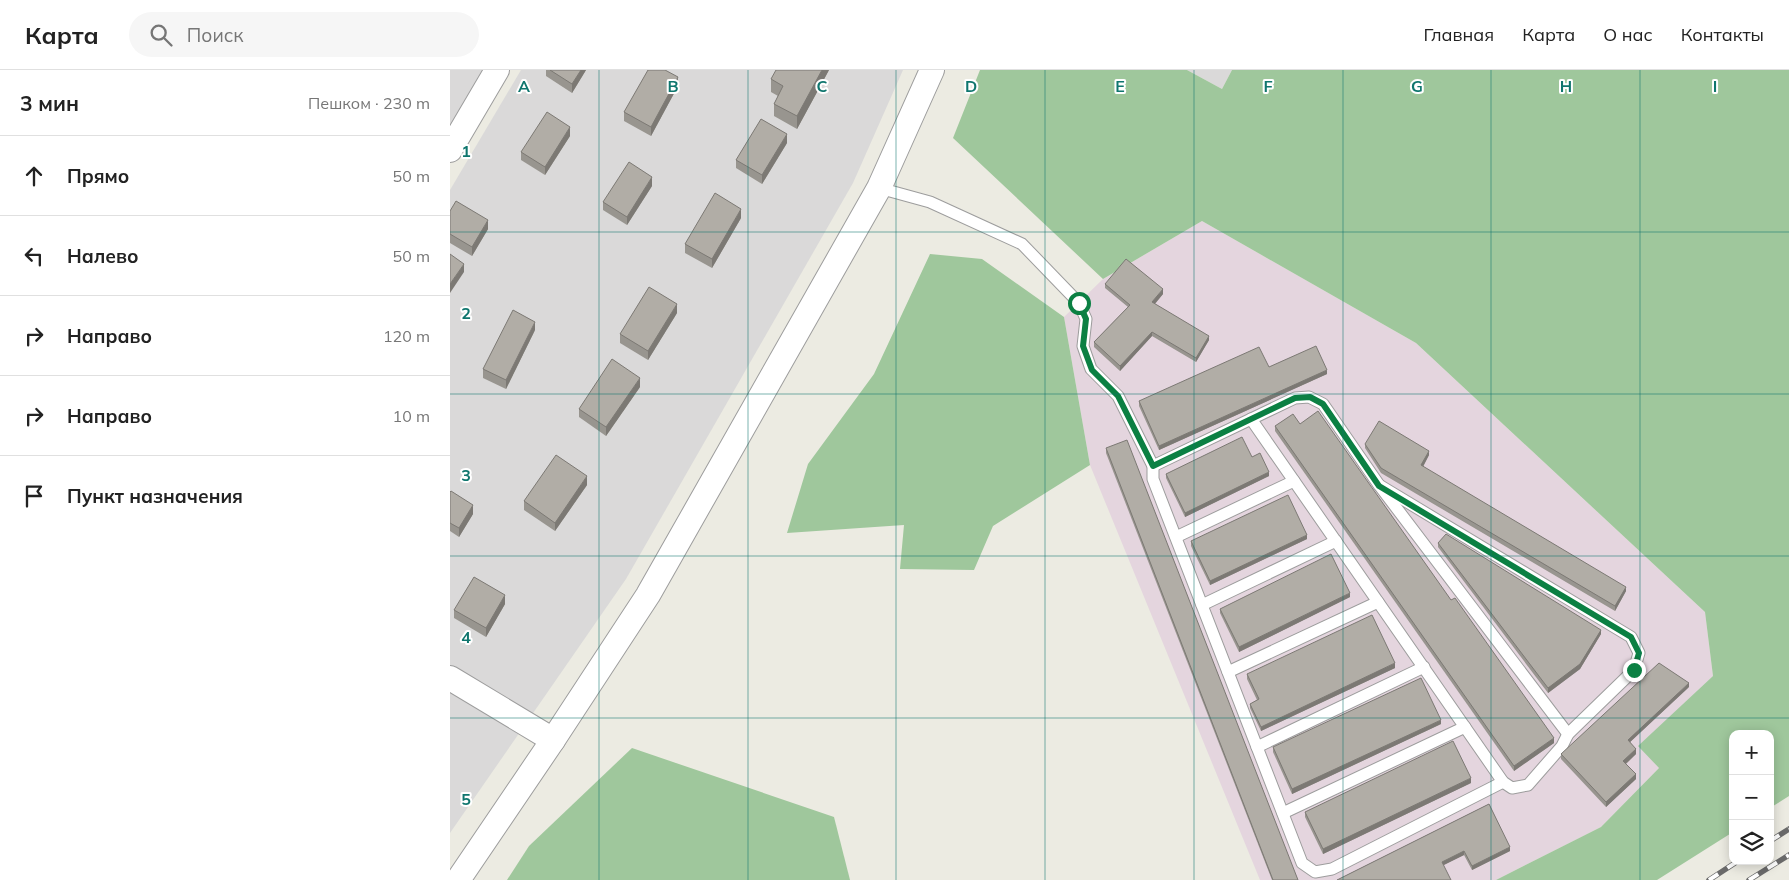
<!DOCTYPE html>
<html lang="ru">
<meta charset="utf-8">
<style>
:root{--surface:#fff;--page:#f6f6f6;--text:#222;--muted:#767676;--line:#e0e0e0}
body{margin:0;font-family:Mulish,sans-serif;background:var(--page);color:var(--text)}
.controls{position:absolute;right:15px;bottom:15px;display:grid;overflow:hidden;border-radius:10px;box-shadow:0 2px 12px #0003}
.controls button{width:45px;height:45px;display:grid;place-items:center;padding:0;border:0;border-bottom:1px solid var(--line);background:var(--surface);color:var(--text);font:25px sans-serif}
.stop{position:absolute;width:15px;height:15px;margin:-11px;border:4px solid #0b8043;border-radius:50%;background:#fff}
.stop.end{background:#0b8043;border-color:#fff;box-shadow:0 1px 5px #0008}
.list{margin:0;padding:0;list-style:none}
h2{display:flex;justify-content:space-between;align-items:center;height:65px;margin:0;padding:0 20px;font-size:21px}
h2 small{font-size:16px;font-weight:400;color:var(--muted)}
.list li{display:grid;grid-template-columns:32px 1fr auto;gap:15px;align-items:center;box-sizing:border-box;height:80px;padding:0 20px;border-top:1px solid var(--line)}
.list b{display:block;font-size:19px;white-space:nowrap}
.list em{font-size:16px;font-style:normal;color:var(--muted)}
.icon{flex:none;width:28px;height:28px;fill:none;stroke:currentColor;stroke-width:2;stroke-linecap:round;stroke-linejoin:round}
.map{position:relative;flex:none;width:1339px;height:810px;overflow:hidden}
header{display:flex;align-items:center;gap:30px;box-sizing:border-box;height:70px;padding:0 25px;background:var(--surface);border-bottom:1px solid var(--line)}
header strong{font-size:24px}
nav{display:flex;gap:28px;margin-inline-start:auto;font-size:18px}
.search{width:350px;height:45px;background:var(--page);display:flex;align-items:center;gap:12px;box-sizing:border-box;padding:0 18px;border-radius:28px;color:var(--muted);font-size:19px}
main{display:flex}
aside{flex:1;background:var(--surface)}
.map>svg:first-child{display:block}
</style>
<header>
<strong>Карта</strong>
<div class="search"><svg class="icon" aria-label="search" viewBox="0 0 24 24"><circle cx="10" cy="10" r="6"/><path d="M15 15l6 6"/></svg>Поиск</div>
<nav><a>Главная</a><a>Карта</a><a>О нас</a><a>Контакты</a></nav>
</header>
<main>
<aside>
<h2>3 мин<small>Пешком · 230 m</small></h2>
<ul class="list">
<li><svg class="icon" aria-label="ahead" viewBox="0 0 24 24"><path d="M12 20V5M6 11l6-6 6 6"/></svg><div><b>Прямо</b></div><em>50 m</em></li>
<li><svg class="icon" aria-label="left" viewBox="0 0 24 24"><path d="M17 20v-9H6M10 6l-5 5 5 5"/></svg><div><b>Налево</b></div><em>50 m</em></li>
<li><svg class="icon" aria-label="right" viewBox="0 0 24 24"><path d="M7 20v-9h11M14 6l5 5-5 5"/></svg><div><b>Направо</b></div><em>120 m</em></li>
<li><svg class="icon" aria-label="right" viewBox="0 0 24 24"><path d="M7 20v-9h11M14 6l5 5-5 5"/></svg><div><b>Направо</b></div><em>10 m</em></li>
<li><svg class="icon" aria-label="arrive" viewBox="0 0 24 24"><path d="M6 21V4h12l-3 4 3 4H6"/></svg><div><b>Пункт назначения</b></div></li>
</ul>
</aside>
<div class="map">
<svg width="1339" height="810" viewBox="0 0 1339 810">
<rect width="100%" height="100%" fill="#ecebe2"/>
<g fill="#dad9d9">
<polygon points="0,0 33,0 0,57"/>
<polygon points="71,0 453,0 403,113 176,509 0,763 0,120"/>
<polygon points="737,0 782,0 772,19"/>
</g>
<polygon fill="#e4d5de" points="752,151 966,273 1255,542 1263,606 1189,676 1209,698 1151,757 1046,810 810,810 640,395 614,247 653,209"/>
<g fill="#9fc79c">
<polygon points="530,0 737,0 772,19 782,0 1339,0 1339,726 1320,738 1320,664 1283,664 1283,762 1207,810 1046,810 1151,757 1209,698 1188,676 1263,606 1255,542 966,273 752,151 653,209 503,68"/>
<polygon points="480,184 532,189 614,247 640,395 543,456 524,500 450,499 454,455 337,463 358,394 424,304"/>
<polygon points="182,678 384,747 400,810 57,810 79,776"/>
</g>
<g fill="none" stroke-linecap="round" stroke-linejoin="round">
<g stroke="#9d9d9d" stroke-width="13">
<g id="lane">
<polyline points="429,118 480,132 572,174 629,233 636,249 633,276 641,299 668,326 703,396 703,409 852,793 865,802 882,799 1053,712"/>
<polyline points="801,349 1053,712 1062,718 1078,715 1112,676 1118,664 1184,600 1189,583 1181,567 929,415"/>
<polyline points="703,396 845,328 859,327 873,334 929,415 1118,664"/>
<polyline points="726,467 844,411"/>
<polyline points="752,535 886,471"/>
<polyline points="778,602 928,532"/>
<polyline points="807,677 974,597"/>
<polyline points="833,743 1015,657"/>
</g>
</g>
<g stroke="#9d9d9d" stroke-width="26">
<g id="street">
<polyline points="0,80 47,0"/>
<polyline points="0,608 103,670"/>
<polyline points="8,810 103,670 198,525 429,118 482,0"/>
</g>
</g>
<use href="#lane" stroke="#fff" stroke-width="11"/>
<use href="#street" stroke="#fff" stroke-width="24"/>
<g stroke="#6a6a6a" stroke-width="5.5">
<g id="rail">
<polyline points="1320,771 1339,759"/>
<polyline points="1259,810 1288,791"/>
<polyline points="1299,810 1339,785"/>
</g>
</g>
<use href="#rail" stroke="#fff" stroke-width="4" stroke-dasharray="11" stroke-linecap="butt"/>
</g>
<g fill="#98958f">
<polygon points="96,0 136,0 122,23 96,6"/>
<polygon points="379,0 347,59 324,46 324,34 328,26 321,22 321,9"/>
<polygon points="228,16 201,66 174,51 174,42"/>
<polygon points="120,66 95,105 71,90 71,82"/>
<polygon points="337,73 312,114 286,98 286,90"/>
<polygon points="202,116 177,155 153,140 153,132"/>
<polygon points="0,141 38,159 22,186 0,173"/>
<polygon points="291,148 262,198 235,183 235,174"/>
<polygon points="655,214 713,224 705,234 759,270 746,292 702,266 670,301 644,277 644,272 678,237 655,218"/>
<polygon points="227,243 198,290 170,273 170,264"/>
<polygon points="85,260 56,319 33,308 33,299"/>
<polygon points="819,297 877,304 709,380 689,336 689,331"/>
<polygon points="190,317 156,366 129,347 129,339"/>
<polygon points="850,354 1001,530 1104,673 1064,701 825,361 825,356"/>
<polygon points="915,374 979,385 973,397 1176,521 1165,541 931,403 915,378"/>
<polygon points="656,378 848,810 822,810 656,383"/>
<polygon points="802,387 819,406 735,447 716,408 716,404"/>
<polygon points="137,415 105,461 74,440 74,431"/>
<polygon points="0,422 23,444 9,467 0,461"/>
<polygon points="857,469 760,515 741,476 741,471"/>
<polygon points="988,473 1151,564 1130,599 1098,623 988,477"/>
<polygon points="900,527 789,582 770,543 770,539"/>
<polygon points="55,534 36,567 4,548 4,540"/>
<polygon points="945,598 811,661 800,638 800,634 807,630 797,609 797,604"/>
<polygon points="1239,617 1180,672 1186,684 1176,694 1186,709 1156,737 1111,689 1111,684"/>
<polygon points="991,654 842,724 823,682 823,677"/>
<polygon points="1021,713 873,784 855,747 855,742"/>
<polygon points="1039,734 1060,781 1022,800 1014,785 993,795 887,810"/>
</g>
<g fill="#7c7974">
<polygon points="131,0 136,0 122,23 122,14"/>
<polygon points="372,0 379,0 347,59 347,46"/>
<polygon points="228,7 228,16 201,66 201,57"/>
<polygon points="120,57 120,66 95,105 95,97"/>
<polygon points="337,64 337,73 312,114 312,105"/>
<polygon points="202,107 202,116 177,155 177,147"/>
<polygon points="291,139 291,148 262,198 262,189"/>
<polygon points="38,150 38,159 22,186 22,177"/>
<polygon points="14,194 14,202 0,223 0,214"/>
<polygon points="713,219 713,224 702,237 702,232"/>
<polygon points="227,234 227,243 198,290 198,281"/>
<polygon points="85,252 85,260 56,319 56,310"/>
<polygon points="702,262 702,266 670,301 670,296"/>
<polygon points="759,266 759,270 746,292 746,288"/>
<polygon points="877,300 877,304 709,380 709,376"/>
<polygon points="190,308 190,317 156,366 156,357"/>
<polygon points="979,381 979,385 971,400 971,395"/>
<polygon points="819,402 819,406 735,447 735,443"/>
<polygon points="137,406 137,415 105,461 105,453"/>
<polygon points="23,435 23,444 9,467 9,458"/>
<polygon points="857,465 857,469 760,515 760,511"/>
<polygon points="1176,517 1176,521 1165,541 1165,536"/>
<polygon points="900,523 900,527 789,582 789,577"/>
<polygon points="55,525 55,534 36,567 36,558"/>
<polygon points="1151,560 1151,564 1130,599 1098,623 1098,618"/>
<polygon points="945,593 945,598 811,661 811,657"/>
<polygon points="1239,613 1239,617 1178,674 1178,670"/>
<polygon points="991,650 991,654 842,724 842,719"/>
<polygon points="1104,668 1104,673 1064,701 1064,696"/>
<polygon points="1186,679 1186,684 1173,696 1173,691"/>
<polygon points="1186,704 1186,709 1156,737 1156,732"/>
<polygon points="1021,708 1021,713 873,784 873,779"/>
<polygon points="1060,777 1060,781 1022,800 1022,796"/>
<polygon points="1014,781 1014,785 992,796 992,792"/>
</g>
<g fill="#b1ada6" stroke="#7c7974">
<polygon points="100,0 131,0 122,14"/>
<polygon points="198,0 215,0 228,7 201,57 174,42"/>
<polygon points="326,0 372,0 347,46 324,34 333,16 321,9"/>
<polygon points="97,42 120,57 95,97 71,82"/>
<polygon points="311,49 337,64 312,105 286,90"/>
<polygon points="179,92 202,107 177,147 153,132"/>
<polygon points="265,123 291,139 262,189 235,174"/>
<polygon points="6,131 38,150 22,177 0,164 0,141"/>
<polygon points="0,184 14,194 0,214"/>
<polygon points="676,189 713,219 702,232 759,266 746,288 702,262 670,296 644,272 680,235 655,214"/>
<polygon points="199,217 227,234 198,281 170,264"/>
<polygon points="63,240 85,252 56,310 33,299"/>
<polygon points="866,276 877,300 709,376 689,331 809,277 819,297"/>
<polygon points="162,289 190,308 156,357 129,339"/>
<polygon points="868,341 1001,530 1005,528 1104,668 1064,696 825,356 843,344 850,354"/>
<polygon points="929,351 979,381 971,395 1176,517 1165,536 931,398 915,374"/>
<polygon points="792,367 802,387 810,383 819,402 735,443 716,404"/>
<polygon points="677,370 848,810 823,810 656,378"/>
<polygon points="106,385 137,406 105,453 74,431"/>
<polygon points="1,421 23,435 9,458 0,453 0,422"/>
<polygon points="838,425 857,465 760,511 741,471"/>
<polygon points="996,464 1151,560 1130,594 1098,618 988,473"/>
<polygon points="881,484 900,523 789,577 770,539"/>
<polygon points="24,507 55,525 36,558 4,540"/>
<polygon points="922,545 945,593 811,657 800,634 809,629 797,604"/>
<polygon points="1209,593 1239,613 1178,670 1186,679 1173,691 1186,704 1156,732 1111,684"/>
<polygon points="971,608 991,650 842,719 823,677"/>
<polygon points="1003,671 1021,708 873,779 855,742"/>
<polygon points="1039,734 1060,777 1022,796 1014,781 992,792 1001,810 887,810"/>
</g>
<g fill="none" stroke-linecap="round" stroke-linejoin="round">
<polyline stroke="#0b8043" stroke-width="6" points="629,233 636,249 633,276 642,300 668,326 703,396 845,328 860,327 873,334 929,416 1181,567 1189,583 1184,600"/>
</g>
<path fill="none" stroke="#0f766e" stroke-width="1" stroke-opacity="0.55" d="M 149,0 L 149,810M 298,0 L 298,810M 446,0 L 446,810M 595,0 L 595,810M 744,0 L 744,810M 893,0 L 893,810M 1041,0 L 1041,810M 1190,0 L 1190,810M 0,162 L 1339,162M 0,324 L 1339,324M 0,486 L 1339,486M 0,648 L 1339,648"/>
<g font-size="16" text-anchor="middle" font-weight="bold" fill="#0f766e" stroke="#fff" stroke-width="4" stroke-linejoin="round" paint-order="stroke">
<text x="74" y="22">A</text>
<text x="223" y="22">B</text>
<text x="372" y="22">C</text>
<text x="521" y="22">D</text>
<text x="670" y="22">E</text>
<text x="818" y="22">F</text>
<text x="967" y="22">G</text>
<text x="1116" y="22">H</text>
<text x="1265" y="22">I</text>
<text x="16" y="87">1</text>
<text x="16" y="249">2</text>
<text x="16" y="411">3</text>
<text x="16" y="573">4</text>
<text x="16" y="735">5</text>
</g>
</svg>
<div class="controls">
<button>+</button>
<button>−</button>
<button><svg class="icon" aria-label="layers" viewBox="0 0 24 24"><path d="M12 4l9 5-9 5-9-5zM3 14l9 5 9-5"/></svg></button>
</div>
<div class="stop" style="left:629px;top:233px"></div>
<div class="stop end" style="left:1184px;top:600px"></div>
</div>
</main>
